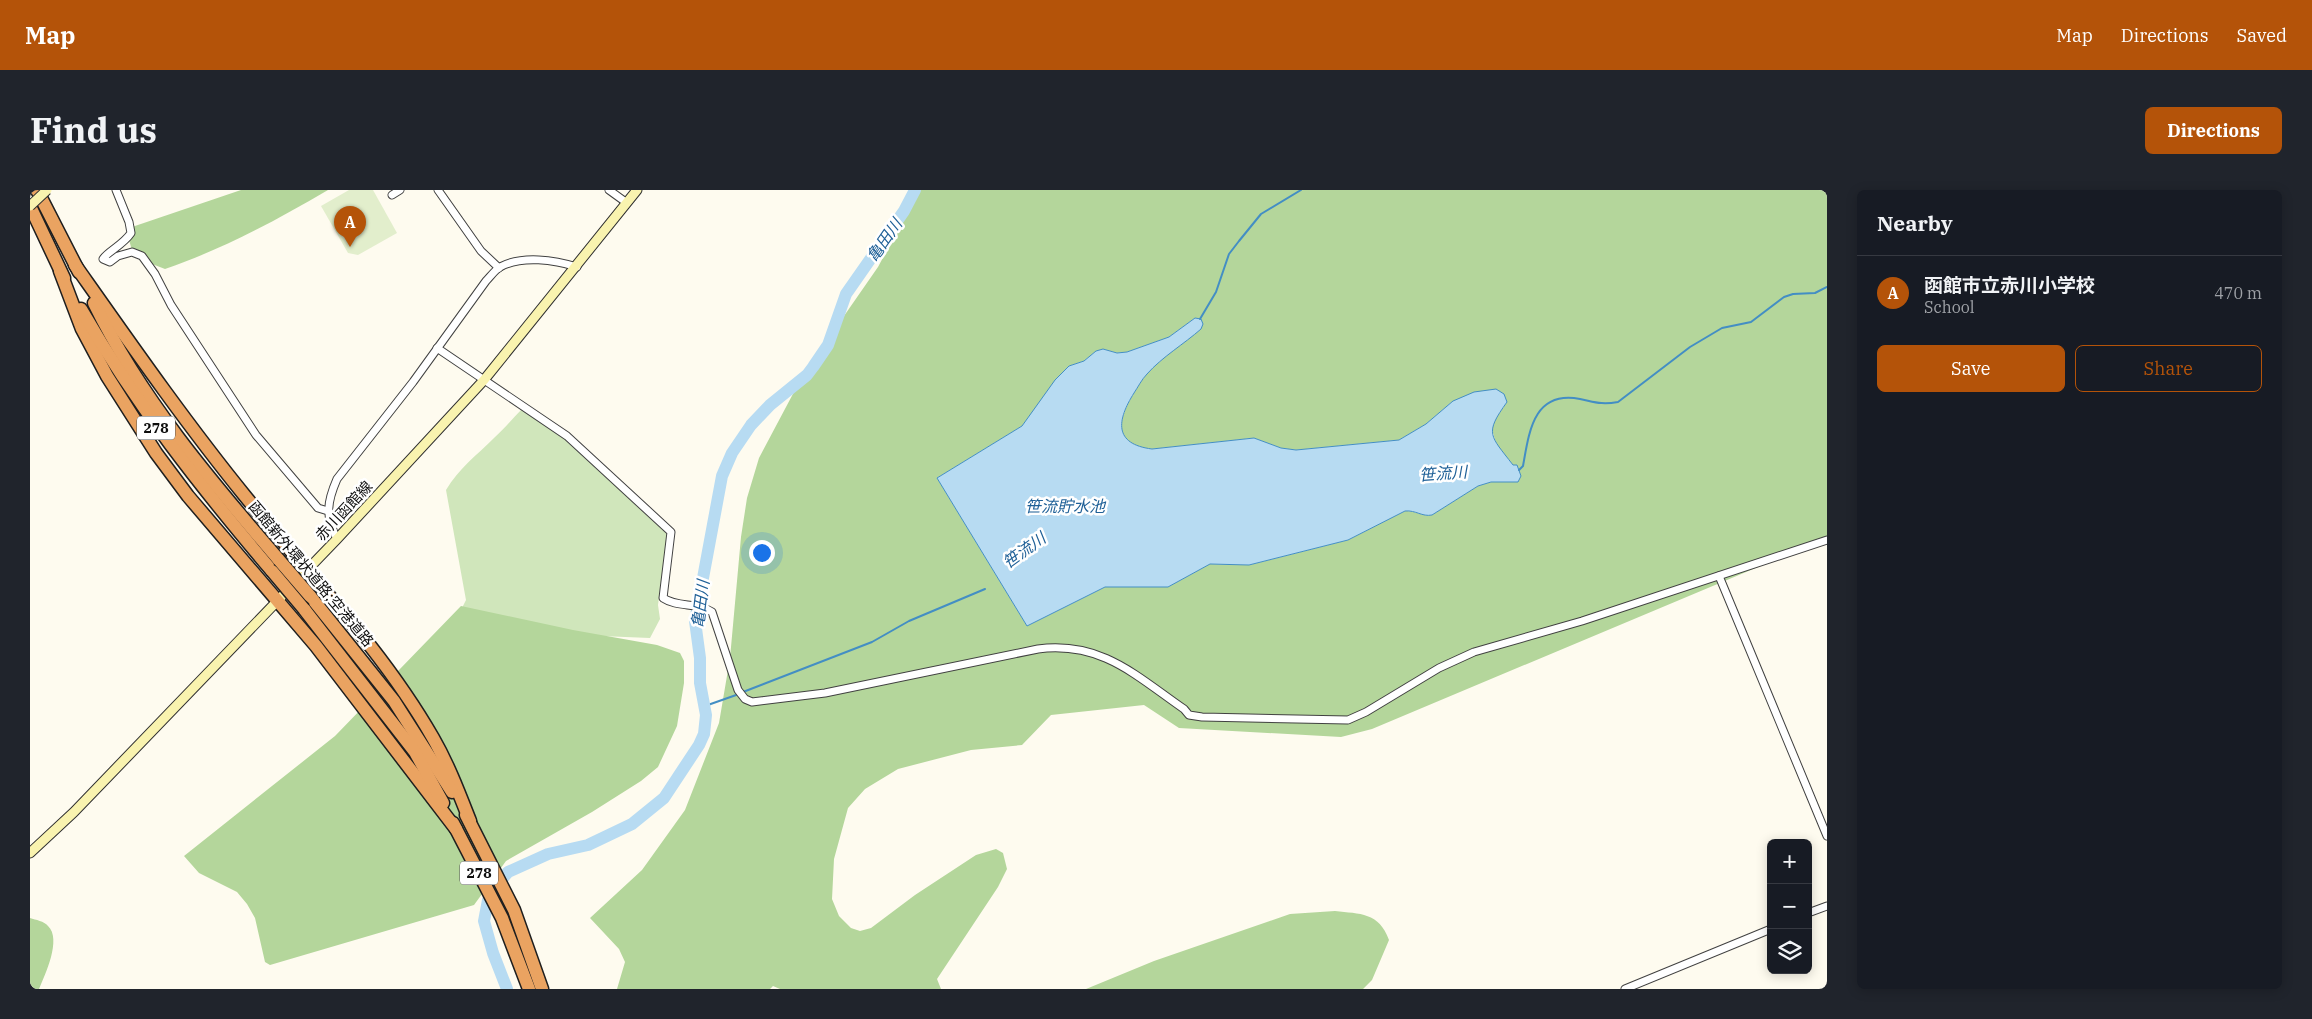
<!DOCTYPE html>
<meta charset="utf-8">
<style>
:root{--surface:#171b24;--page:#20242c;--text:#f1f3f6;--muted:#9ea1a6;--line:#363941;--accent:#b45309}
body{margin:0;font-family:"IBM Plex Serif","Noto Sans JP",serif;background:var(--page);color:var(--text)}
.controls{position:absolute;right:15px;bottom:15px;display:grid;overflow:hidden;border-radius:8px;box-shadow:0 2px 12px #0003}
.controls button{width:45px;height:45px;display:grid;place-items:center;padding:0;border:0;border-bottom:1px solid var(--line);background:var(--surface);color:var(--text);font:25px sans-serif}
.you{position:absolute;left:731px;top:362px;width:18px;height:18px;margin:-12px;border:4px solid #fff;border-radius:50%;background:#1a73e8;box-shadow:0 0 0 8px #1a73e833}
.badge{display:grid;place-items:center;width:32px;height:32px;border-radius:50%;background:var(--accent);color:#fff;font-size:16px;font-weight:700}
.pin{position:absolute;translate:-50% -41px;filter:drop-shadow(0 1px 2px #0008)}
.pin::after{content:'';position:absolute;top:26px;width:18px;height:15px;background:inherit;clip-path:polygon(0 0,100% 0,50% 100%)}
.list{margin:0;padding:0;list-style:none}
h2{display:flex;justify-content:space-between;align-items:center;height:65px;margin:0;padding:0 20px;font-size:21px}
h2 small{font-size:16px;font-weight:400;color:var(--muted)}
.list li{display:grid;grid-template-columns:32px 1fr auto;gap:15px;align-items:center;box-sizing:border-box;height:75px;padding:0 20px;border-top:1px solid var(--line)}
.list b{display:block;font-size:19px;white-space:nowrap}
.list p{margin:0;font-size:16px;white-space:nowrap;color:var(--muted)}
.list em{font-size:16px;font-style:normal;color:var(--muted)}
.actions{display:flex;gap:10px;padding:15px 20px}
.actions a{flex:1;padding:11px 0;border:1px solid var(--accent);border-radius:8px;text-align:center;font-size:18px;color:var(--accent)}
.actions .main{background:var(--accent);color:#fff}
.icon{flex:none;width:28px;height:28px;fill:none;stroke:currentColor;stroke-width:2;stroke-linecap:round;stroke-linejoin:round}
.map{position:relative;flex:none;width:1797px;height:799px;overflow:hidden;border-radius:8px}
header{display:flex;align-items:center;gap:30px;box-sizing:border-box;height:70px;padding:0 25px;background:var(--accent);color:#fff}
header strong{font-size:24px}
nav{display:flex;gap:28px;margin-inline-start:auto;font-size:18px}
.intro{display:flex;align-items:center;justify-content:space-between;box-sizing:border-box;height:120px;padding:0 30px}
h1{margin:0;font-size:35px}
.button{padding:12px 22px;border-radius:8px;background:var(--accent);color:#fff;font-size:18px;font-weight:700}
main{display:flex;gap:30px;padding:0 30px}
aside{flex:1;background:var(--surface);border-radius:8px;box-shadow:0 2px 12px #0003}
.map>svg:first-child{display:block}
</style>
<header>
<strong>Map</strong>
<nav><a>Map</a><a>Directions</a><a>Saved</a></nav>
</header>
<div class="intro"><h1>Find us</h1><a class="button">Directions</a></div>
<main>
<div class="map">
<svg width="1797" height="799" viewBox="0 0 1797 799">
<rect width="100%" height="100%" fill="#fefbef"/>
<path fill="#d0e6bb" d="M 492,219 L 534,248 L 637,344 L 628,415 L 630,429 L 620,448 L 421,440 L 436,410 L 416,300 C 429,278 446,266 464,248 C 474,239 482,229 492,219 Z"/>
<g fill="#b4d69b" fill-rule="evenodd">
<path d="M 211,0 L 298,0 C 245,31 193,59 135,79 L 104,67 L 99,50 L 102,37 Z"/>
<path d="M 889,0 L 1797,0 L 1797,348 L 1342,539 L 1311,547 L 1149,538 L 1114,515 L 1021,525 L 992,555 L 941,560 L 868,579 L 835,599 L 818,618 L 804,669 L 802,709 L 809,726 L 821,738 L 830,741 L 841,738 L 885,705 L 946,665 L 966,659 L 973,663 L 977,679 L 968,697 L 907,789 L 911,799 L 750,799 L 743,796 L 740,799 L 587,799 L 595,772 L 589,759 L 560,728 L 612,680 L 655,620 L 689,533 L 700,468 L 711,347 L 717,308 L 729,268 L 773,185 L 848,77 ZM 1165,128 L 1171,129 L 1171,139 C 1153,154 1132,167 1117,184 C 1112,189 1108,197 1104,203 C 1087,231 1083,254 1122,259 L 1224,248 L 1251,258 L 1266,260 L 1369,250 L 1396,234 L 1423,211 L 1477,212 L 1463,232 L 1462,239 L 1466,254 L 1483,275 L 1487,292 L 1461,292 L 1448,296 L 1402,325 C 1392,327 1386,320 1375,321 L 1318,350 L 1219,375 L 1180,374 L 1138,397 L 1075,397 L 997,436 L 907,288 L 992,236 L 1039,176 L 1054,171 L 1066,161 L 1073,159 L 1087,163 L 1097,162 L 1139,147 Z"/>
<polygon points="431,416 543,440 627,455 650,463 654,471 654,493 647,536 628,577 611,591 562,622 476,671 444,715 240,775 235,772 225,728 217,714 207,702 169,683 154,666 305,546"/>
<path d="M 1305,721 C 1330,724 1349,722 1359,750 L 1342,790 L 1333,799 L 1056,799 L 1124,771 L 1260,724 Z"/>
<path d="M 0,728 C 6,730 14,731 18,736 C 32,749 15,785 9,799 L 0,799 Z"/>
</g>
<polygon fill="#e2eecc" points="319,0 343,0 367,43 328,65 318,63 291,16"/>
<path fill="#b7dbf2" stroke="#438ec4" d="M 1165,128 L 1171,129 L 1173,134 L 1171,139 C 1154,154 1132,167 1117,184 C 1112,189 1108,197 1104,203 C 1087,230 1083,254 1122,259 L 1224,248 L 1251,258 L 1266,260 L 1369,250 L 1396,234 L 1423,211 L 1444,202 L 1466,199 L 1474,204 L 1477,212 C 1454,244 1460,245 1483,275 L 1487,275 L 1491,286 L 1488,292 L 1461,292 L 1448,296 L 1402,325 C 1392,327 1386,320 1375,321 L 1318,350 L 1219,375 L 1180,374 L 1138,397 L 1075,397 L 997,436 L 907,288 L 992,236 L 1025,190 L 1039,176 L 1054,171 L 1066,161 L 1073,159 L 1087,163 L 1097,162 L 1139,147 Z"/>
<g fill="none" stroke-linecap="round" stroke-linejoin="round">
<g stroke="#438ec4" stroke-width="2">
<polyline points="1170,129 1186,102 1199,64 1209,51 1231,24 1271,0"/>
<path d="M 1489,280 L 1493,276 C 1499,243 1503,200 1550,209 C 1565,212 1571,215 1588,212 L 1660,157 L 1692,138 L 1721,132 L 1754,107 L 1763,104 L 1785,103 L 1797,97"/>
<polyline points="713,502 842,452 879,431 955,399"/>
<polyline points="675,516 709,504"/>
</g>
<polyline stroke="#b7dbf2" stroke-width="12" points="477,799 463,763 454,731 458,710 467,695 478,682 518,664 558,655 602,634 634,608 669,555 674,544 676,525 670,493 670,468 665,431 692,286 702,263 721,235 740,215 777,185 783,177 798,155 816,104 874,21 885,0"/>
<g stroke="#414141" stroke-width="9">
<g id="street">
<path d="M 86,0 L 99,32 L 101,43 C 93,55 77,62 73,69 L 80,72 L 88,66 L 102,62 L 112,66 L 125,84 L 141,115 L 226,245 L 288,318 L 298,321"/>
<polyline points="408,0 451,61 469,78"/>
<polyline points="579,0 597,13"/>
<polyline points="362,5 370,0"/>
<path d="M 407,158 L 537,246 L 641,342 L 633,408 C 648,418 667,412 682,422 L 708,500 L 715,509 L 722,512 L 795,503 L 1008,459 C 1071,451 1105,485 1154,519 L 1159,525 L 1172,527 L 1318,530 L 1336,522 L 1409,478 L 1444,462 L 1552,431 L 1797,350"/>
<path d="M 307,349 C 295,326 297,312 307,289 L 383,192 L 456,91 C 460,87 465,80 470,77 C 492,65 525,70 547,77"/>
<polyline points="1689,386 1797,646"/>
<polyline points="1778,723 1797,716"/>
<polyline points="1595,799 1741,739"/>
</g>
</g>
<g stroke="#303030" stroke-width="11">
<polyline id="secondary" points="0,663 44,622 307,349 454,190 607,0"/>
</g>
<g stroke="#1f1f1f" stroke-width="15">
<g id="highway">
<polyline points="7,0 49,82"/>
<polyline points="0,16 34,88"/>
<path d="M 45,75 C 100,153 155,232 215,306 C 280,386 352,459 403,548 C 418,574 429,603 440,631"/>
<polyline points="30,81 52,139 77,186 126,263 158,306 286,456 426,639"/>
<path d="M 64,113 C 111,209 180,290 249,370"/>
<path d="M 51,119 C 106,215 171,297 242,381"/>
<polyline points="280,406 364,511 422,602"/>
<polyline points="274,419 385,562 413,613"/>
<polyline points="436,625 484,720 512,799"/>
<polyline points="423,633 472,728 499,799"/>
</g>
</g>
<use href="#street" stroke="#fff" stroke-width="7"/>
<use href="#secondary" stroke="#f9f3af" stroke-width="9"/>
<use href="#highway" stroke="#eaa361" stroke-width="12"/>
<g stroke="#303030" stroke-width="11" stroke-linecap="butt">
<polyline id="secondary-bridge" points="0,16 17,0"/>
</g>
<g stroke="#1f1f1f" stroke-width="15" stroke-linecap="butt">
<g id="highway-bridge">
<polyline points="249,370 280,406"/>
<polyline points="242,381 274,419"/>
</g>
</g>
<use href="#secondary-bridge" stroke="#f9f3af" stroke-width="9"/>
<use href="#highway-bridge" stroke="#eaa361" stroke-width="12"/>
</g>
<g text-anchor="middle" stroke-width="5" stroke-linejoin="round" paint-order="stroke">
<g fill="#fff" stroke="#565656" stroke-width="1">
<rect x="107" y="226.5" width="38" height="23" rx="4"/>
<rect x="430" y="671.5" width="38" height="23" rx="4"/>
</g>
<g font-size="14" font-weight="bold" fill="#0e0e0e">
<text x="126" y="243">278</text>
<text x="449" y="688">278</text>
</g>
<g font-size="15" fill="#0e0e0e" stroke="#fff">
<text transform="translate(314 321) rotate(-47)" y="5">赤川函館線</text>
<text transform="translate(281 384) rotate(50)" y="5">函館新外環状道路;空港道路</text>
</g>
<g font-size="16" font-style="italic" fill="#1f6097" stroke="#fff">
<text transform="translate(854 50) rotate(-55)" y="6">亀田川</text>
<text transform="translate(1413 283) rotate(-4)" y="6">笹流川</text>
<text x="1035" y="322">笹流貯水池</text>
<text transform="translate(994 360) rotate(-36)" y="6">笹流川</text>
<text transform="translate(670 414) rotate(-83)" y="6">亀田川</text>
</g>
</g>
</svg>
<div class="controls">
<button>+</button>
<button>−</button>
<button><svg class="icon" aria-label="layers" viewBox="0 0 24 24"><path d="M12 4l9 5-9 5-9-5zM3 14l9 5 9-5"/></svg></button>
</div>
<div class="you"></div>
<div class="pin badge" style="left:320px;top:57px">A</div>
</div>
<aside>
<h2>Nearby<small></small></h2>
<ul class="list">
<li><span class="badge">A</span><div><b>函館市立赤川小学校</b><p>School</p></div><em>470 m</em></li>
</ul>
<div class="actions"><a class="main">Save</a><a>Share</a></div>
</aside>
</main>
